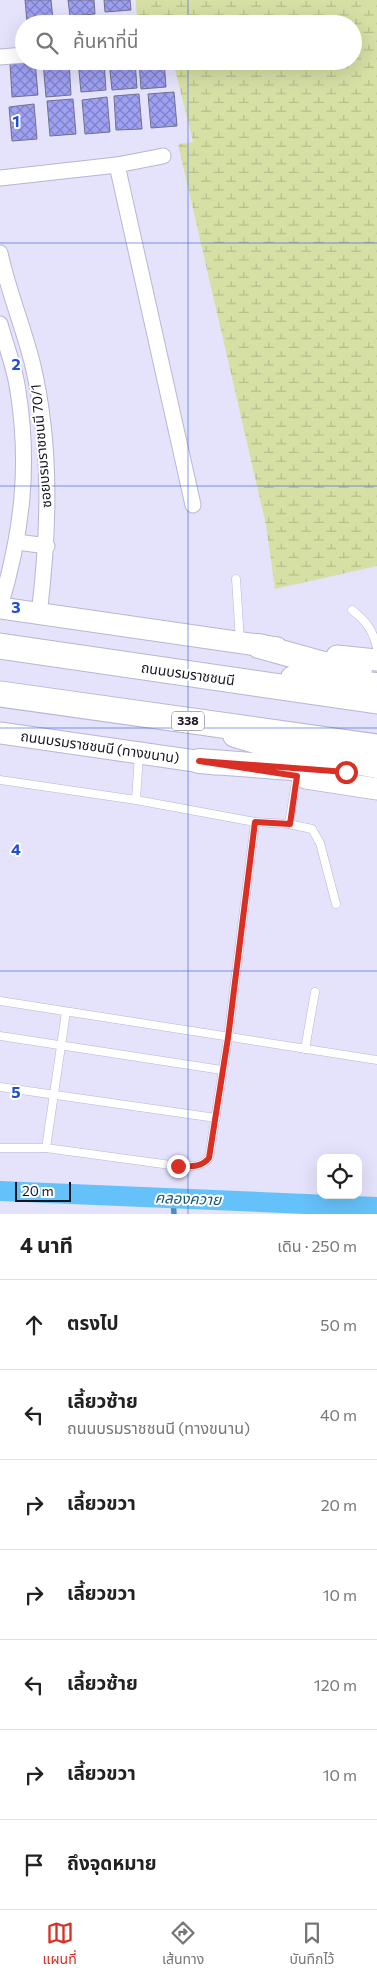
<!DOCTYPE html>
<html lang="th">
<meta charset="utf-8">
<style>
:root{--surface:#fff;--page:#f2f2f2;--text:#222;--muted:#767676;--line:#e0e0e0;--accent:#d93025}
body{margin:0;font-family:Commissioner,"Noto Sans Thai",sans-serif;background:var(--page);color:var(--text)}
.controls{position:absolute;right:15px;bottom:15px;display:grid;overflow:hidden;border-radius:10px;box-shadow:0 5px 20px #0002}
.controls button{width:45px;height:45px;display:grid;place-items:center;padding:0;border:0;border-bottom:1px solid var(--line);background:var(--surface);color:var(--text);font:25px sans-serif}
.scale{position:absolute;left:15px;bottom:12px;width:56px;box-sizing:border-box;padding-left:5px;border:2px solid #16141f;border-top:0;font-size:14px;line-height:18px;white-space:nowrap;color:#16141f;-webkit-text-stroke:4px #fff;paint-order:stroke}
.stop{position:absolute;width:15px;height:15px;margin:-11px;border:4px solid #d93025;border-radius:50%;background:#fff}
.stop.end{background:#d93025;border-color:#fff;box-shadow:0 1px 5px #0008}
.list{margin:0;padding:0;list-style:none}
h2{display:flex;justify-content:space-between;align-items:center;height:65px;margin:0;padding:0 20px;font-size:21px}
h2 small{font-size:16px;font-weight:400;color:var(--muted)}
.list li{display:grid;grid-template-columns:32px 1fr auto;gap:15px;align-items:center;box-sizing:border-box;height:90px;padding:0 20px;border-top:1px solid var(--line)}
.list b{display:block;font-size:19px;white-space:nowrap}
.list p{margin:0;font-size:16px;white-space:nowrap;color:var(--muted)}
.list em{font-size:16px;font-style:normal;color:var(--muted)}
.icon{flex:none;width:28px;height:28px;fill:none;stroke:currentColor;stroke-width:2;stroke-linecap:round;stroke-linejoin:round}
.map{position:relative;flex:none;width:377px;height:1214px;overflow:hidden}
.search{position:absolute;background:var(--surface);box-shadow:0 5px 20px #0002;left:15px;right:15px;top:15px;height:55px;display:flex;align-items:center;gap:12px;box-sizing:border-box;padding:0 18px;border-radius:28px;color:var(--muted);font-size:19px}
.sheet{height:695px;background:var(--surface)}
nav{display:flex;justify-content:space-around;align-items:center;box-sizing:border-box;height:70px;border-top:1px solid var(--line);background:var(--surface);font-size:14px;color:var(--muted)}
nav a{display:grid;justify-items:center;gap:2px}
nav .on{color:var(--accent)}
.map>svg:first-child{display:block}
</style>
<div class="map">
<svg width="377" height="1214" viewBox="0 0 377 1214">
<defs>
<pattern id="wetland-marsh" width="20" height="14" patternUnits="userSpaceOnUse" patternTransform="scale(1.25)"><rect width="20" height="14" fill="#d6dfa4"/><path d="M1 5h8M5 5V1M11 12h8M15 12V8" fill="none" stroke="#b7be8d"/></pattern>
<pattern id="building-cross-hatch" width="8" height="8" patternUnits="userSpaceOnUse" patternTransform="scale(1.25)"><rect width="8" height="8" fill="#9ea0f3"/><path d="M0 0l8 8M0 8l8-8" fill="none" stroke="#8081c4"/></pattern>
</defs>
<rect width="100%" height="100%" fill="#e5e2fb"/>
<polygon fill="url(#wetland-marsh)" points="136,0 377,0 377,566 275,589 266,525 178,144 193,142 173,61 353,61 353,24 137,24"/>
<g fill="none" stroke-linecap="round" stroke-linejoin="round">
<polyline stroke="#4d8db8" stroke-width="5.5" points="173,1198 174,1214"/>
<polyline stroke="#65c1f9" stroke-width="20" points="0,1191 377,1207"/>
</g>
<g fill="url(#building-cross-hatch)" stroke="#6f718c">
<polygon points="25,0 51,0 53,20 27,22"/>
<polygon points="68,0 94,0 95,14 70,16"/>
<polygon points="104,0 130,0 131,10 105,12"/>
<polygon points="35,61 38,95 12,97 10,63"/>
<polygon points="69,61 71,95 46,97 43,62"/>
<polygon points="78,61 104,61 106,90 81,92"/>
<polygon points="109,61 135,61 137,88 112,90"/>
<polygon points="139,61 164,61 166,87 141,89"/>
<polygon points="174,92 177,126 151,128 148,94"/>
<polygon points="139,94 142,129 116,130 114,96"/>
<polygon points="107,97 110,132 85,134 82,100"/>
<polygon points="73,99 76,134 50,136 47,101"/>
<polygon points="34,104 37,139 12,141 9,107"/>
</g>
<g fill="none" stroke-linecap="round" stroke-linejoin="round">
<g stroke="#b9b5d3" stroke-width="9">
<g id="service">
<polyline points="236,579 240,641"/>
<path d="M 352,610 C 366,621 373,630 377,648"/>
<polyline points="0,780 136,800 139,754"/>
<polyline points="136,800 255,822 289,824 312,829 320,843 336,904"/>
<polyline points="289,824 297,776"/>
<polyline points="0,1001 377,1060"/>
<polyline points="0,1036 222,1070"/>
<polyline points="305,1049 315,992"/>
<polyline points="0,1087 216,1118"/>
<polyline points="0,1148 46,1148 66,1012"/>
<path d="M 46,1148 L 178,1166 C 190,1166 201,1168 209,1158 L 228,1038 L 255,822"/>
</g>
</g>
<g stroke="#b9b5d3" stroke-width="17">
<g id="minor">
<polyline points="0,57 24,55"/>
<polyline points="117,165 193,505"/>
<polyline points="0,178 117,165 163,156"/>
<path d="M 0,253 C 8,291 24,328 33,366 C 52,447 49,532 39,615"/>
<path d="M 0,324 C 6,346 15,368 18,391 C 30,467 22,533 0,607"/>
<polyline points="17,542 47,546"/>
</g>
</g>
<g stroke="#b9b5d3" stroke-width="23">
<g id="secondary">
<polyline points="0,608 277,648"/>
<polyline points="337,656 377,660"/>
<polyline points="0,733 216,764"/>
<polyline points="306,778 377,789"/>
</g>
</g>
<g stroke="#b9b5d3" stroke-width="26">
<g id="primary">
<polyline points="259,646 324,664 360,669"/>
<polyline points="293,678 377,685"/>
<polyline points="235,735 276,747 377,766"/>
<polyline points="199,761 333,771"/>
</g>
</g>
<g stroke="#b9b5d3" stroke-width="27">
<g id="trunk">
<polyline points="0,646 377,701"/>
<polyline points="0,694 377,747"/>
</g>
</g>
<use href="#service" stroke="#fff" stroke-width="8"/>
<use href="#minor" stroke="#fff" stroke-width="15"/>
<use href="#secondary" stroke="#fff" stroke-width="21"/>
<use href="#primary" stroke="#fff" stroke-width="24"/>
<use href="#trunk" stroke="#fff" stroke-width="25"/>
</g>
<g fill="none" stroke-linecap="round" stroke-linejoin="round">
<path stroke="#d93025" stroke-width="6" d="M 178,1166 C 190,1166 201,1168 209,1158 L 228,1038 L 255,822 L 290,824 L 297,776 L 199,761 L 346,772"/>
</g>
<path fill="none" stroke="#1d4ed8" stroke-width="1" stroke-opacity="0.55" d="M 188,0 L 188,24M 188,61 L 188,1214M 0,243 L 377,243M 0,486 L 377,486M 0,728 L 377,728M 0,971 L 377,971"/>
<g text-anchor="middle" stroke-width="4" stroke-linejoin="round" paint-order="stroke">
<rect fill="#fff" stroke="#5c5a62" stroke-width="1" x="172" y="711.5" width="32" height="19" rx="4"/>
<g font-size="12" font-weight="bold" fill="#16141f">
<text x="188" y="725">338</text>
</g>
<g font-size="14" fill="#16141f" stroke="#fff">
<text transform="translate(41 446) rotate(-95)" y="5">ซอยบรมราชชนนี 70/1</text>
<text transform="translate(188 674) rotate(8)" y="5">ถนนบรมราชชนนี</text>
<text transform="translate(100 747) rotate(8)" y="5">ถนนบรมราชชนนี (ทางขนาน)</text>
</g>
<g font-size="15" font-style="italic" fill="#10577c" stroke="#fff">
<text transform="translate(188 1199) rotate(2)" y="5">คลองควาย</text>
</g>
</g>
<g font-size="16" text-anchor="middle" font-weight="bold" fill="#1d4ed8" stroke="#fff" stroke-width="4" stroke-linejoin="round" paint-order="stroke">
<text x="16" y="127">1</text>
<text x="16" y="370">2</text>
<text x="16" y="613">3</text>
<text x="16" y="855">4</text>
<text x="16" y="1098">5</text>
</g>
</svg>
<div class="controls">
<button><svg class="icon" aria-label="locate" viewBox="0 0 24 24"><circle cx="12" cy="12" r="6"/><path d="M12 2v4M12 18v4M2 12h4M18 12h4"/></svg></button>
</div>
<div class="scale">20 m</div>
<div class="stop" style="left:346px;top:772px"></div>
<div class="stop end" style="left:178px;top:1166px"></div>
<div class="search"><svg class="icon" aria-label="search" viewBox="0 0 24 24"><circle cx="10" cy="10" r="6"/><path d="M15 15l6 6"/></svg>ค้นหาที่นี่</div>
</div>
<section class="sheet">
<h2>4 นาที<small>เดิน · 250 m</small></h2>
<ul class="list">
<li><svg class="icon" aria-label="ahead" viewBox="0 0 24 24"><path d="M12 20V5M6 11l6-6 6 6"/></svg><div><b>ตรงไป</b></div><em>50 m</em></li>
<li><svg class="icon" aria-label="left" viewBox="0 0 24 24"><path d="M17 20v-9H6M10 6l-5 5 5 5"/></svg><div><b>เลี้ยวซ้าย</b><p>ถนนบรมราชชนนี (ทางขนาน)</p></div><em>40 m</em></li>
<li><svg class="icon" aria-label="right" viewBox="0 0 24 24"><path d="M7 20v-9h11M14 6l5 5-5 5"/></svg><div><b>เลี้ยวขวา</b></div><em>20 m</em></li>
<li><svg class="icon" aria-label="right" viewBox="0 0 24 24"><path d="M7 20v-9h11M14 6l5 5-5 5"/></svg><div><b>เลี้ยวขวา</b></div><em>10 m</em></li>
<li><svg class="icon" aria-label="left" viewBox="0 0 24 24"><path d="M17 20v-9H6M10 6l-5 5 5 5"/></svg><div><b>เลี้ยวซ้าย</b></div><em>120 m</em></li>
<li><svg class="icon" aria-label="right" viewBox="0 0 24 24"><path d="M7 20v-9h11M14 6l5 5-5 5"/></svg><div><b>เลี้ยวขวา</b></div><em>10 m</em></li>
<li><svg class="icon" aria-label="arrive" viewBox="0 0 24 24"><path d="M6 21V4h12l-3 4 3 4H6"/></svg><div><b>ถึงจุดหมาย</b></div></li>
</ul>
</section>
<nav>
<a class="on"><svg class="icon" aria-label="map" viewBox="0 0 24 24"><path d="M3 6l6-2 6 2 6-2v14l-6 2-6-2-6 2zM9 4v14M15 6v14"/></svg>แผนที่</a>
<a><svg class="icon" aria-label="directions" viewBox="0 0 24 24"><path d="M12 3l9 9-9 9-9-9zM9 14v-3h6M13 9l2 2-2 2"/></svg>เส้นทาง</a>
<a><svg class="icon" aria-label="saved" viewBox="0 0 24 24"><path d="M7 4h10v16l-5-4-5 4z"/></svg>บันทึกไว้</a>
</nav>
